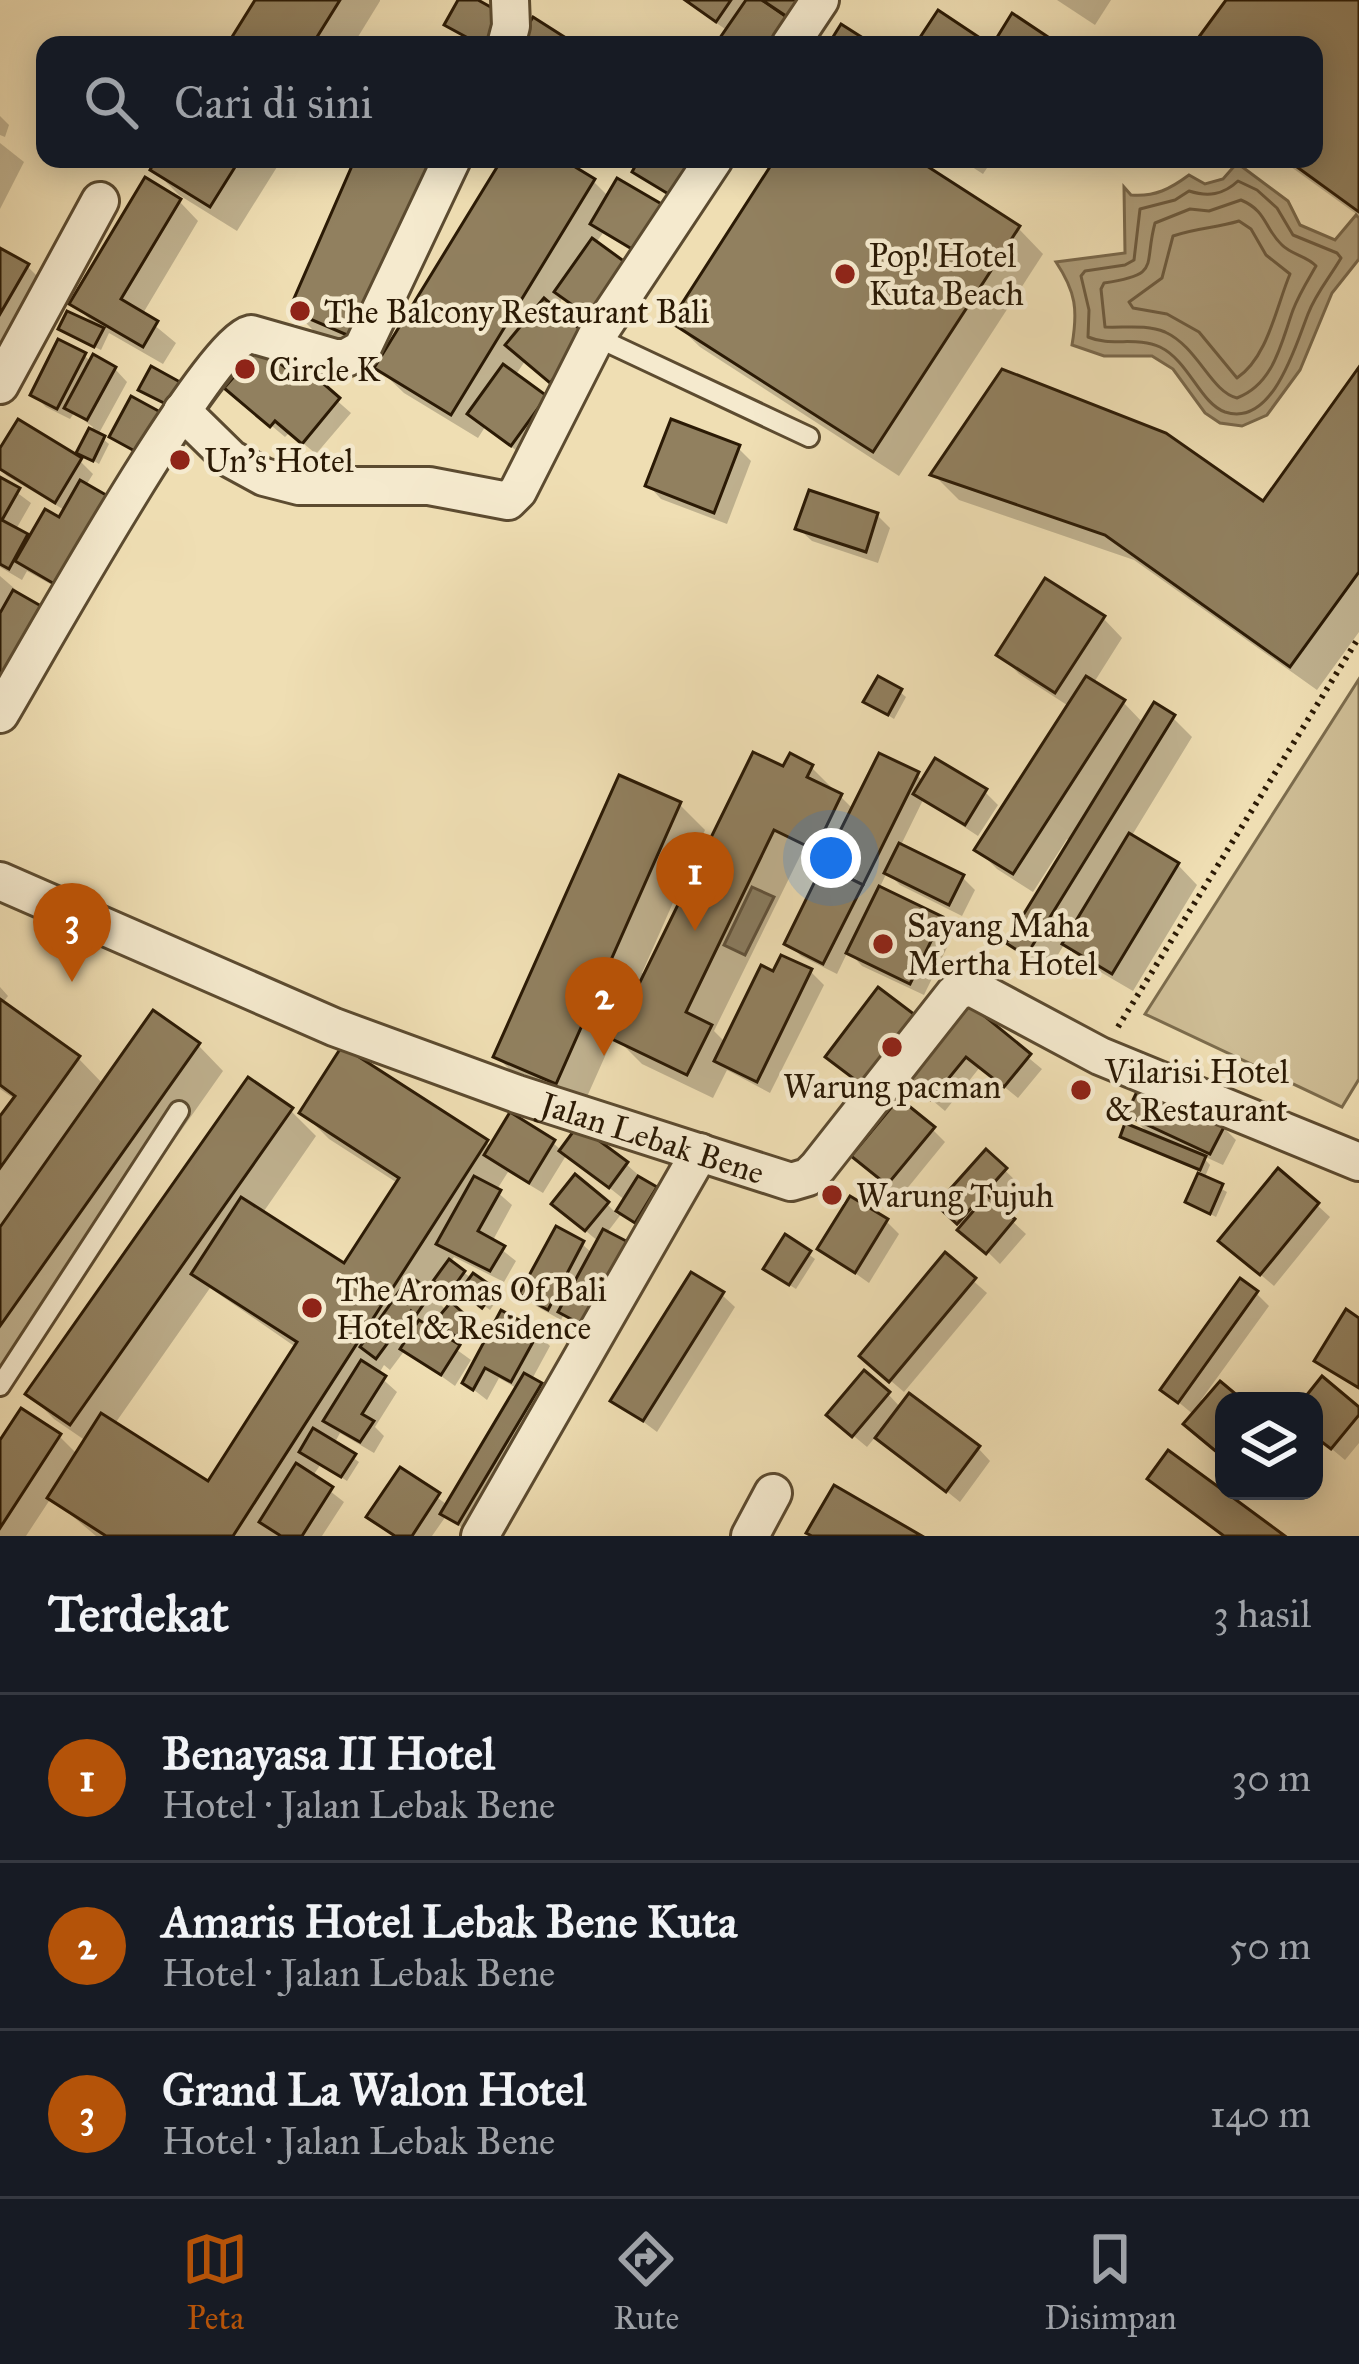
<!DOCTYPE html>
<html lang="id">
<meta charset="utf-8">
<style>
:root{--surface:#171b24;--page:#242831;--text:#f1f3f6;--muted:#9ea1a6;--line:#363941;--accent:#b45309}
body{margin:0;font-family:"IM FELL Great Primer",serif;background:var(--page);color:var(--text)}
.controls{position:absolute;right:36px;bottom:36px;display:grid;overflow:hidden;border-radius:24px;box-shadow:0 6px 30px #0003}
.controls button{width:108px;height:108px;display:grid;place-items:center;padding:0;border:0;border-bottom:3px solid var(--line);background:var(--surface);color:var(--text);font:60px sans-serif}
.you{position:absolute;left:831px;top:858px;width:42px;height:42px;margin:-30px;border:9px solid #fff;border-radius:50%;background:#1a73e8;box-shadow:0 0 0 18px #1a73e833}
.badge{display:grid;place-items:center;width:78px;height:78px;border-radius:50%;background:var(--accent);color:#fff;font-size:39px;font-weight:700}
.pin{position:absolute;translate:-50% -99px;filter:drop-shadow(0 3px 6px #0008)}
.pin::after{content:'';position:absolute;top:63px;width:42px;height:36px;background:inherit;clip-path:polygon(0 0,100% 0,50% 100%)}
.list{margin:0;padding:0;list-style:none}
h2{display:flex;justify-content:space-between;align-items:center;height:156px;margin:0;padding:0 48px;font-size:51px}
h2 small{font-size:39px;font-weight:400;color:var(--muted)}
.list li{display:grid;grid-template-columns:78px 1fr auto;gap:36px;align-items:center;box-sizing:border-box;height:168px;padding:0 48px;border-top:3px solid var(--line)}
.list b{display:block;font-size:45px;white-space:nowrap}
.list p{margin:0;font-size:39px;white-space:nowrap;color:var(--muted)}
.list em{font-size:39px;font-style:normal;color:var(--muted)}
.icon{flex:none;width:66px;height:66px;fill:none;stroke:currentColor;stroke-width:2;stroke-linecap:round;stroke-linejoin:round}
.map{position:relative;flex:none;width:1359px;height:1536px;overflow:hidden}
.search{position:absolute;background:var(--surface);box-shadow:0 6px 30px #0003;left:36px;right:36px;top:36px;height:132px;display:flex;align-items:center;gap:30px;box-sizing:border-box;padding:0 42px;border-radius:24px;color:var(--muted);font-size:45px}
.sheet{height:660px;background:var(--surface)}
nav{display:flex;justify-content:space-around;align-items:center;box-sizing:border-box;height:168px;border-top:3px solid var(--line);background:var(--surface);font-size:33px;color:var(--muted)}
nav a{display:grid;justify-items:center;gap:6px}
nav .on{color:var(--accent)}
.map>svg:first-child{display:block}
</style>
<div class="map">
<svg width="1359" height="1536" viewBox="0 0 1359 1536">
<rect width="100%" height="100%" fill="#efdeb3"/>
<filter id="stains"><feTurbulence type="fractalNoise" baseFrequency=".00167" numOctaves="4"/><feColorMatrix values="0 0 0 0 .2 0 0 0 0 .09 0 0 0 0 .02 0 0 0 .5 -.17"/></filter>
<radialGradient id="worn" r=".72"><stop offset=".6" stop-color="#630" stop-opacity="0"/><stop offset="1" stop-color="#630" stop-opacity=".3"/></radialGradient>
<polygon fill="#cebd95" stroke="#7c6c4d" stroke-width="3" points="1359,679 1359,1079 1342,1107 1145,1014"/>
<g fill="#ac9b78" stroke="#78674a" stroke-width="3">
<path d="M 1237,163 L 1288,201 L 1300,225 L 1335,240 L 1356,215 L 1359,218 L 1359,259 L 1332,293 L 1300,370 L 1267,415 L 1242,426 L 1220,423 L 1205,413 L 1173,369 L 1152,356 L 1104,356 L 1072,345 C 1078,310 1076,292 1056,262 L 1125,253 L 1124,187 L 1131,195 C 1155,197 1170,189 1189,175 L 1205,184 L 1223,179 Z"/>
<polygon points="752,887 774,897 745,955 724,945"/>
</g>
<g fill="#0003" fill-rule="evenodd">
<polygon points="259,0 380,0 380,1 353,45 231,45"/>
<polygon points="683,0 823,0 801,31 718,45 728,31"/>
<polygon points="1057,0 1111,0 1095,25"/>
<polygon points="1230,0 1359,0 1359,216 1280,159 1314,159 1314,45 1197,45"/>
<polygon points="0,116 9,125 5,137 0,135"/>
<polygon points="0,143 24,162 0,209"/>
<polygon points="160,159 282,159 237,231 179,195 153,169"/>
<polygon points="358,159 469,159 388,344 391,346 505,159 556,159 593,181 609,197 651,263 603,233 595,244 613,334 563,297 555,311 564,394 525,361 515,376 545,398 525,457 485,427 478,438 404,393 378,368 381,362 318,335 292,309"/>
<polygon points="779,159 910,159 1018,228 1043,254 899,476 700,347 674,322"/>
<polygon points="960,159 993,159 983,174"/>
<polygon points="179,201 198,221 142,315 176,343 163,364 109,333 101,350 68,334 62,329 97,327 73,303"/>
<polygon points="0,251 27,266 40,279 0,349"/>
<polygon points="84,355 92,363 115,369 127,382 98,435 109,444 99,464 80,452 93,427 74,413 70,419 46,407 33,394"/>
<polygon points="301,369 351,413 316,454 290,432 285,437 241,400 293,378"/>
<polygon points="1359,373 1359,632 1317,690 1134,560 959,500 934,475 1264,505"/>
<polygon points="738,448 751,461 727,524 661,499 649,486"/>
<polygon points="0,454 80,461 93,474 85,487 77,599 27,571 22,580 0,567 0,480 31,503 15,531 31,539 60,521 66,511 7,476 0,469"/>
<polygon points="877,515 890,528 878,563 812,541 799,529"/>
<polygon points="0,576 52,621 0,682"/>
<polygon points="1103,618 1122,638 1093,684 1123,702 1144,724 1173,718 1192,737 1131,837 1178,865 1197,885 1133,991 1085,963 1065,943 1047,973 1010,943 1072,842 1067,839 1033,892 997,869 978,850 1070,707 1019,674 1000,654"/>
<polygon points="900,692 906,697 894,719 867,702"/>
<polygon points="811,767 854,810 917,775 924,782 985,792 998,805 978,836 923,800 900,847 962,877 975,890 962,916 900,885 887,872 879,889 941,920 954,933 924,995 862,966 848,951 837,974 801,956 788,943 826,866 801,854 714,1031 726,1043 783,958 811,972 824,985 770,1093 727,1070 713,1098 642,1064 614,1036 582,1108 522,1082 497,1057 680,805 705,830 642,973 647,975 784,770"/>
<polygon points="0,987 8,996 2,1004 78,1058 104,1085 198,1045 223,1071 4,1382 0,1379 0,1120 16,1100 0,1089"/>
<polygon points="966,1006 1042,1069 1018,1098 980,1067 945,1111 919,1089"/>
<path d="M 291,1111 L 316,1136 L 262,1214 L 344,1267 L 399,1184 L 329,1139 L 303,1113 L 486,1142 L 492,1148 L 553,1143 L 562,1151 L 626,1164 L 661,1195 L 642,1226 L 622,1213 L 606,1234 L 597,1336 L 564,1314 L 561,1320 L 536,1306 L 523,1294 L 582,1244 L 593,1254 L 599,1242 L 568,1216 L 607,1204 L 618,1215 L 626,1201 L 567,1154 L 543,1193 L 508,1172 L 496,1191 L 512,1205 L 492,1242 L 516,1261 L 504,1282 L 454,1257 L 450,1263 L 499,1297 L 490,1310 L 461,1289 L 456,1296 L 438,1282 L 430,1294 L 447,1311 L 451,1307 L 475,1328 L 464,1341 L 437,1316 L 428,1329 L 471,1360 L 455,1386 L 405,1350 L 390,1370 L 384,1365 L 378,1375 L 397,1392 L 375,1427 L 384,1436 L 374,1453 L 340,1433 L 334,1444 L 359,1462 L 347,1481 L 321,1464 L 312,1477 L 344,1502 L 322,1536 L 96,1536 L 51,1498 L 26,1536 L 0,1536 L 0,1446 L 59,1436 L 78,1455 L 86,1441 L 54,1419 L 29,1394 ZM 210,1288 L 297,1348 L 209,1485 L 114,1425 Z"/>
<polygon points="1130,1115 1223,1127 1236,1140 1223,1165 1201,1155 1210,1165 1204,1179 1227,1192 1216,1217 1188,1202 1201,1172 1123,1137 1153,1138"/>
<polygon points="933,1130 945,1142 901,1196 867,1169"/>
<polygon points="987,1153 1018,1183 997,1207 1026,1234 1000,1264 940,1205"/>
<polygon points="851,1200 887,1222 899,1234 869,1283 821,1249"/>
<polygon points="1317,1205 1330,1217 1274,1286 1235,1253"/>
<polygon points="786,1238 815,1259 796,1289 772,1274"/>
<polygon points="946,1257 987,1293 904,1392 876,1368"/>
<polygon points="1256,1293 1269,1306 1201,1400 1205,1403 1221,1385 1240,1401 1224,1401 1224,1457 1194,1415 1164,1390"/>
<polygon points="722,1295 735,1307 657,1432 614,1400"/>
<polygon points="503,1314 537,1333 550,1346 531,1381 553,1398 472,1535 446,1516 432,1536 392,1536 370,1517 400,1471 449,1506 518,1389 499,1378 487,1400 465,1383"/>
<polygon points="1322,1381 1359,1411 1359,1443 1345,1460 1314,1434 1314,1401 1306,1401"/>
<polygon points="888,1394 901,1408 978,1448 990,1461 960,1502 877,1435 867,1447 843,1427"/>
<polygon points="1151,1479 1280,1536 1221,1536"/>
</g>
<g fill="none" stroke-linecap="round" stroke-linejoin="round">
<g stroke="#6c5a3e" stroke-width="3">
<path d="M 1238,181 L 1257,190 L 1277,208 L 1293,235 L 1337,253 L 1341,258 C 1330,277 1316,293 1308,314 C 1296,344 1273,428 1225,412 C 1200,403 1189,361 1160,347 C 1137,336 1111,347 1088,337 L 1089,310 L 1081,276 L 1085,271 L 1125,265 L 1134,260 L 1140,209 L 1175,200 L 1189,191 C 1208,197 1223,195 1238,181 Z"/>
<path d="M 1241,200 C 1267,211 1264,228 1282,245 C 1292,255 1307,256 1316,266 C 1308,280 1299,294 1293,310 C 1281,343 1274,384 1237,398 C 1211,392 1198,347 1165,332 C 1146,324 1124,328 1105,327 L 1101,289 L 1104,283 C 1162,274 1143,267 1155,223 L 1190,209 L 1209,211 Z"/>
<path d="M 1239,221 L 1251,229 L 1266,255 L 1290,274 C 1276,307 1268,357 1237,378 L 1199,332 L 1167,314 L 1133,308 L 1129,302 L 1162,278 L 1173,236 C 1195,228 1216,228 1239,221 Z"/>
</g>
</g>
<g fill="#91805f" stroke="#2b1a05" stroke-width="3">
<polygon points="255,0 340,0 312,45 227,45"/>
<polygon points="458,0 478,0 505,15 489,45 481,45 444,25"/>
<polygon points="685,0 731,0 716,22"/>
<polygon points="746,0 762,0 801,27 789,45 715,45"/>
<polygon points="762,0 802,0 789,18"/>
<polygon points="1226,0 1359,0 1359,212 1286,159 1314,159 1314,45 1193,45"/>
<polygon points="938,10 983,40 980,45 915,45"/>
<polygon points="1012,13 1048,37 1043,45 1005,45 996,39"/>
<polygon points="533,17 577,45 516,45"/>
<polygon points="841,24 874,45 828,45"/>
<polygon points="156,159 240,159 210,207 150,170"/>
<polygon points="355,159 433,159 354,338 289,310"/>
<polygon points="502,159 562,159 595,179 451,415 374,368"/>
<polygon points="639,159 705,159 680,201 632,172"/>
<polygon points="775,159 916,159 1020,226 873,452 670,322"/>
<polygon points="145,177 181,199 121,299 158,321 143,347 69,304"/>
<polygon points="617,178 665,206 637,252 590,224"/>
<polygon points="592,238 636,270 599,324 554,292"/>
<polygon points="0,248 29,264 0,314"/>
<polygon points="544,298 589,337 550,383 505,345"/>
<polygon points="67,311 104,328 94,347 58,329"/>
<polygon points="58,339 86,353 57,409 30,395"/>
<polygon points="260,347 293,374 301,364 340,398 302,444 275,421 270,427 224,388"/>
<polygon points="93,354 116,367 87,420 64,408"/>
<polygon points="503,364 547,396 511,446 467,414"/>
<polygon points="151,366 180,382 168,405 138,390"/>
<polygon points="1359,367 1359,572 1290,667 1105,535 930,475 1002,369 1166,433 1263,501"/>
<polygon points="131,396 164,414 142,455 109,437"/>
<polygon points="18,419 82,458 55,503 0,469 0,448"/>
<polygon points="671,419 740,445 714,513 645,486"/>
<polygon points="89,428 105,436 93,461 76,453"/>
<polygon points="0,477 20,488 2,520 28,534 9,569 0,564"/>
<polygon points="80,480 113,499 63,589 15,561 45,509 59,517"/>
<polygon points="809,490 878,513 866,552 795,529"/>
<polygon points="1045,578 1105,616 1055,693 996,655"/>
<polygon points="13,590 41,606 0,677 0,613"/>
<polygon points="878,676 902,689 888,715 863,702"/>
<polygon points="1086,676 1125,700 1013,874 974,850"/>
<polygon points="1154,702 1175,715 1026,956 1006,943"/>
<polygon points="753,752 783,766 790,753 813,765 807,777 842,794 815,850 774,830 686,1012 712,1025 687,1075 612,1039"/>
<polygon points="879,753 919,772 863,885 823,865"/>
<polygon points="935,758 987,789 965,825 913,794"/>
<polygon points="619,775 681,802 556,1084 493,1057"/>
<polygon points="1129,833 1179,863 1112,974 1062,944"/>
<polygon points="899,843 964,875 949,905 884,873"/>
<polygon points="823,865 863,885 823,964 784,944"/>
<polygon points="879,886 943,917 910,984 846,953"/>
<polygon points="781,955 812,969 757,1082 714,1061 761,965 773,971"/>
<polygon points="878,987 919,1018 866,1088 825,1057"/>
<polygon points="0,999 80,1056 0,1168 0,1116 15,1096 0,1085"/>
<polygon points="966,1001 1031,1054 1004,1087 966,1057 931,1100 902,1077"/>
<polygon points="153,1010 200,1043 0,1326 0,1227"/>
<polygon points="342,1046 488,1140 233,1536 106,1536 47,1498 101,1413 208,1481 297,1342 191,1274 241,1197 344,1263 399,1178 299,1113"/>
<polygon points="248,1077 293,1108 70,1425 25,1394"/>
<polygon points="1140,1085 1225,1125 1210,1154 1126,1115"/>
<polygon points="899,1098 935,1127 887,1185 851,1156"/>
<polygon points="510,1112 555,1140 529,1183 484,1155"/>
<polygon points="1125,1123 1206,1156 1200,1170 1120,1137"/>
<polygon points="578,1125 628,1162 609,1188 559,1151"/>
<polygon points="986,1149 1007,1168 957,1224 936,1205"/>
<polygon points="1278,1168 1319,1203 1260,1275 1218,1241"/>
<polygon points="1198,1173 1223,1184 1210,1214 1185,1202"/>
<polygon points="575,1174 609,1202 585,1231 551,1204"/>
<polygon points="474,1176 501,1190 478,1231 505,1246 490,1271 436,1244"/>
<polygon points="638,1176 657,1187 635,1223 616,1211"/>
<polygon points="987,1195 1015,1219 986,1254 957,1230"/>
<polygon points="850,1196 888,1219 855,1273 817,1249"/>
<polygon points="556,1226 584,1241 548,1310 519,1294"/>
<polygon points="603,1229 630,1243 584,1326 558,1312"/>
<polygon points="785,1234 811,1251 789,1285 763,1269"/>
<polygon points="945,1252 976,1278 889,1382 859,1356"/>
<polygon points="449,1259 465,1271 450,1292 433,1281"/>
<polygon points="691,1272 724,1292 643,1421 610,1401"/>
<polygon points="473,1273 496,1289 482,1308 460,1291"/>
<polygon points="410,1276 432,1292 416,1315 411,1311 376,1359 360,1347"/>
<polygon points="1240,1278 1258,1291 1178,1403 1160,1390"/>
<polygon points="451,1302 471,1320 456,1337 436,1320"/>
<polygon points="1346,1309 1359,1318 1359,1388 1314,1361"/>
<polygon points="501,1310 539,1331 511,1382 485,1368 473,1390 462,1383"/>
<polygon points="419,1320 460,1345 441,1375 400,1349"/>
<polygon points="361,1360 386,1376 362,1414 374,1421 360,1442 323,1421"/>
<polygon points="864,1370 890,1392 852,1437 826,1415"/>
<polygon points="524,1373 542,1383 458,1524 440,1514"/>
<polygon points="1322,1376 1359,1407 1359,1415 1331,1449 1314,1436 1314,1401 1302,1401"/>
<polygon points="1220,1381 1244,1401 1224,1401 1224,1458 1183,1424"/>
<polygon points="909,1393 980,1446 946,1492 875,1438"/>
<polygon points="21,1408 61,1434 0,1528 0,1440"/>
<polygon points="313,1428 356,1454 341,1477 299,1452"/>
<polygon points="1168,1450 1224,1491 1285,1536 1224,1536 1147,1479"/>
<polygon points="296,1463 333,1487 302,1536 281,1536 259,1522"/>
<polygon points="400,1467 440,1493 412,1536 395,1536 366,1517"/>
<polygon points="834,1485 922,1536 812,1536 806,1533"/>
</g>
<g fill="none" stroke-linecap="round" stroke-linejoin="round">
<g stroke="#5c4b30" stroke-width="24">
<g id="lane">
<polyline points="596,337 809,437"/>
<polyline points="0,1386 179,1111"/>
</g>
</g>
<g stroke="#5c4b30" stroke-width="42">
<g id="street">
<polyline points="506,45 511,26 510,0"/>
<polyline points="790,45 820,0"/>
<polyline points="0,385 100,201"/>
<polyline points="182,411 231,459 264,477 299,486 429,486 508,501 518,491 596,337 714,159"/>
<path d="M 0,714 C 34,657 207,344 251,334 L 335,358 L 346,358 L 362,349 L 452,159"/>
<path id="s1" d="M 0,881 L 334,1027 L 517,1094 L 791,1182 L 808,1177 L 818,1167 L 955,993 L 969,986 L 1100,1056 L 1359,1162"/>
<polyline points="480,1536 700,1152"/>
<polyline points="750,1536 773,1493"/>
</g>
</g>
<polyline stroke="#2b1a05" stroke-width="6" stroke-dasharray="3 6" stroke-linecap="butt" points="1118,1027 1359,637"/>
<use href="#lane" stroke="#f5eace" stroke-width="18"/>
<use href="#street" stroke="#f5eace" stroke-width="36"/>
</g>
<g fill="#8f2418" stroke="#f5eace" stroke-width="4.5">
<circle cx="845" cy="274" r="12"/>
<circle cx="300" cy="311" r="12"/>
<circle cx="245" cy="369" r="12"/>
<circle cx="180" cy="460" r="12"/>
<circle cx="883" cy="944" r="12"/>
<circle cx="892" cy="1047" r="12"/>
<circle cx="1081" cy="1090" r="12"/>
<circle cx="832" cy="1195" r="12"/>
<circle cx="312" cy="1308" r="12"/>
</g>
<g text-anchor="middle" stroke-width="9" stroke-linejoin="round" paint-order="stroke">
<g font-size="33" fill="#2b1a05" stroke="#f5eace" text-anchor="start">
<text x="869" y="267">Pop! Hotel<tspan x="869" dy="38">Kuta Beach</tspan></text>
<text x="324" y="323">The Balcony Restaurant Bali</text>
<text x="269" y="381">Circle K</text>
<text x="204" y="472">Un's Hotel</text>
<text x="907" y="937">Sayang Maha<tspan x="907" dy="38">Mertha Hotel</tspan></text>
<text x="1105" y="1083">Vilarisi Hotel<tspan x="1105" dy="38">&amp; Restaurant</tspan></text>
<text x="892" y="1098" text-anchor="middle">Warung pacman</text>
<text x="856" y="1207">Warung Tujuh</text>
<text x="336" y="1301">The Aromas Of Bali<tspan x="336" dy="38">Hotel &amp; Residence</tspan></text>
</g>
<g font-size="33" fill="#2b1a05" stroke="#f5eace">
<text dy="12" stroke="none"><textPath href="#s1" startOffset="702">Jalan Lebak Bene</textPath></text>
</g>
</g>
<rect width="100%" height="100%" filter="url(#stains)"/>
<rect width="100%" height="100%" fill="url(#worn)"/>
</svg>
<div class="controls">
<button><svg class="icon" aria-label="layers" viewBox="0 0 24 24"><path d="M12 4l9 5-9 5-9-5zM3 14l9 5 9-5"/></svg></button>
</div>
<div class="you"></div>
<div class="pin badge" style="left:695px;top:931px">1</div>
<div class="pin badge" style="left:604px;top:1056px">2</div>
<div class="pin badge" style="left:72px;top:982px">3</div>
<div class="search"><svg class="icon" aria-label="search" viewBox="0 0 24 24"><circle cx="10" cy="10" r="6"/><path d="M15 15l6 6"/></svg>Cari di sini</div>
</div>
<section class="sheet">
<h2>Terdekat<small>3 hasil</small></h2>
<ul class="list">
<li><span class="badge">1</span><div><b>Benayasa II Hotel</b><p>Hotel · Jalan Lebak Bene</p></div><em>30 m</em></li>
<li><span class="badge">2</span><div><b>Amaris Hotel Lebak Bene Kuta</b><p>Hotel · Jalan Lebak Bene</p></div><em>50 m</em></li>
<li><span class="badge">3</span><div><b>Grand La Walon Hotel</b><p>Hotel · Jalan Lebak Bene</p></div><em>140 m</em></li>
</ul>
</section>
<nav>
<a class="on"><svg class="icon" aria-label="map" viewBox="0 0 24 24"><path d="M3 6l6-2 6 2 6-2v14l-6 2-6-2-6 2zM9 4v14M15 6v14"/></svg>Peta</a>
<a><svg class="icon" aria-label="directions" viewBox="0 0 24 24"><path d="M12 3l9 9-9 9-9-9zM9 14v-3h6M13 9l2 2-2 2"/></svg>Rute</a>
<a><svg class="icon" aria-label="saved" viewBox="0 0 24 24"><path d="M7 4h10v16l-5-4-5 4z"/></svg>Disimpan</a>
</nav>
